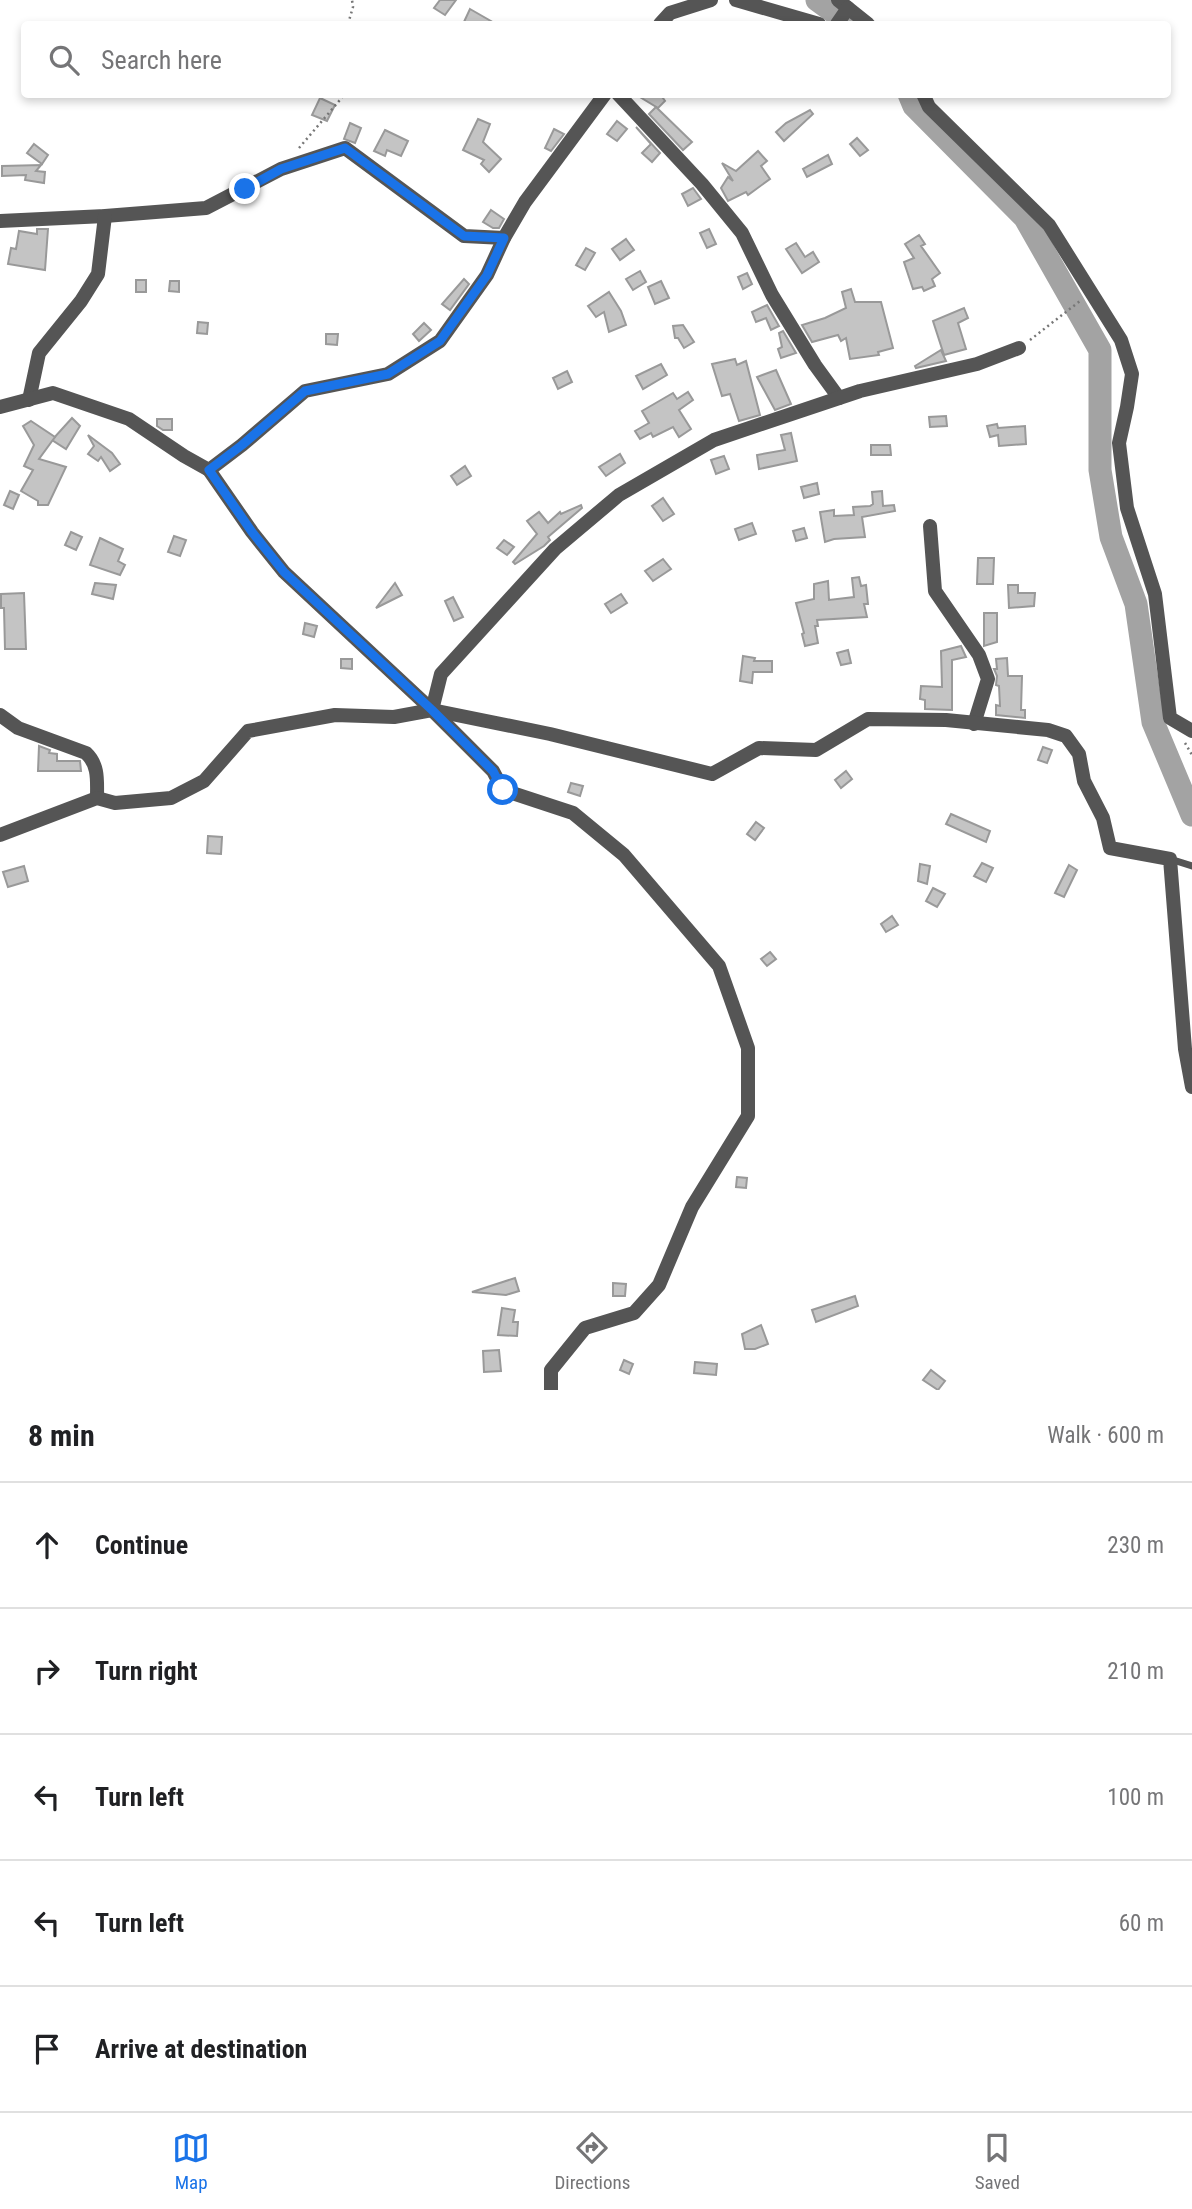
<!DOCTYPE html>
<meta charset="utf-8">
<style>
:root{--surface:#fff;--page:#f2f2f2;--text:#202124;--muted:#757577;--line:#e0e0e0;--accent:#1a73e8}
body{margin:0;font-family:"Roboto Condensed",sans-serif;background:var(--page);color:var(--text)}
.stop{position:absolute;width:21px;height:21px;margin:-16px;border:5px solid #1a73e8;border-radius:50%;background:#fff}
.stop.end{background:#1a73e8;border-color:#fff;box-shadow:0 2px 7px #0008}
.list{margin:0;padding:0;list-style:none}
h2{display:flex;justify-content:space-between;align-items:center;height:91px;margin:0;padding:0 28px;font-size:30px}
h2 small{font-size:23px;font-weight:400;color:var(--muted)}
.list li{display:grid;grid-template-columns:46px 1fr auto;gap:21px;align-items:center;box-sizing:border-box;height:126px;padding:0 28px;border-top:2px solid var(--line)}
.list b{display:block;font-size:26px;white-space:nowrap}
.list em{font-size:23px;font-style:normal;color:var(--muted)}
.icon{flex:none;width:38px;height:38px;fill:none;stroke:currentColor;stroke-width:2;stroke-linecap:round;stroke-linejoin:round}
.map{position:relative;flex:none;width:1192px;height:1390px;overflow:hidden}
.search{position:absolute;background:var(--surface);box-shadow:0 4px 10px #0003;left:21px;right:21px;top:21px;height:77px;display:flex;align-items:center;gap:18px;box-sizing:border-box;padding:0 24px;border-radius:7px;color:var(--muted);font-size:26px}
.sheet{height:721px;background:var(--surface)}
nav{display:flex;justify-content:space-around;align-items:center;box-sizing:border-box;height:98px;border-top:2px solid var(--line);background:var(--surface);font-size:19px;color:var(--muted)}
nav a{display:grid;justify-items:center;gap:4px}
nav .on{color:var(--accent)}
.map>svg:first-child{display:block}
</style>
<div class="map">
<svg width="1192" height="1390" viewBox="0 0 1192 1390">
<rect width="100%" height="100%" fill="#fff"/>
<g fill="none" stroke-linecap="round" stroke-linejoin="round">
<g stroke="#a3a3a3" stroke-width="23">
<polyline points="817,0 850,24"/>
<polyline points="909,94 914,106 1025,218 1100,350 1100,470 1111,537 1136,604 1153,722 1192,815"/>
</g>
</g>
<g fill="#c4c4c4" stroke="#999" stroke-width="2">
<polygon points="440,0 456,0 445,15 434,8"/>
<polygon points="470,9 496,24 463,24"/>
<polygon points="635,94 660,94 665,101 658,108"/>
<polygon points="320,98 335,105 327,121 312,115"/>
<polygon points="656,107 692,142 683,150 649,114"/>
<polygon points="810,110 813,114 784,141 776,132 786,123"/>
<polygon points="478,119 490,124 483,142 501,159 489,172 481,164 484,160 463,150"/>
<polygon points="617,121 627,129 617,141 607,134"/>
<polygon points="350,123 361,128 355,143 344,139"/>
<polygon points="636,127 660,153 652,162 642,153 651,144"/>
<polygon points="554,129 564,134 551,151 545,148"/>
<polygon points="385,130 408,141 401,156 387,150 385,156 374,151"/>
<polygon points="857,138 868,150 860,156 850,144"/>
<polygon points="34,144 48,155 42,164 27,153"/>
<polygon points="758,151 767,161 761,166 770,179 748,195 746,192 728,201 721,188 728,177 733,181 722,163 736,171"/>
<polygon points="828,155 832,164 807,177 803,169"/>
<polygon points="41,165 36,171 45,172 44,183 25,180 26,175 2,176 2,166"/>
<polygon points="693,188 701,199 688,206 682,194"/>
<polygon points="491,210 504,219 499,228 493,228 483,222"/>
<polygon points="37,229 48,229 45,270 8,264 11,248 16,249 19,231 37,234"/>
<polygon points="709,229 716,244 707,248 700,233"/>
<polygon points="919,235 925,244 921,246 940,273 932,279 935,286 924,291 922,287 913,289 904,262 914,258 905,244"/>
<polygon points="626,239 634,250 620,260 612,249"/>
<polygon points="796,243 805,257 813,252 819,262 802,273 786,249"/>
<polygon points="586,248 595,253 585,270 576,265"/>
<polygon points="640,271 646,282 633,290 626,279"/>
<polygon points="747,273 752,284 743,289 738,277"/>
<polygon points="464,279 469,284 450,310 442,304"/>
<rect x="136" y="280" width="10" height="12"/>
<polygon points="170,281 179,281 179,292 169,291"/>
<polygon points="661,281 669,298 655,304 648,287"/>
<polygon points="851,289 855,302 881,302 893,348 878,352 879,355 850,359 846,338 841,341 838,335 812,342 802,325 825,318 846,308 842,292"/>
<polygon points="609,292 621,311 626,325 609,332 604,312 596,317 588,306"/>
<polygon points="767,305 779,326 771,330 766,318 756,322 752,312"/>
<polygon points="964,308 968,318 958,323 966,349 944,355 933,321"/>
<polygon points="198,322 208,323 207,334 197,333"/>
<polygon points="424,323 431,330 419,341 413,334"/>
<polygon points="683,325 694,342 684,348 678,338 675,338 673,326"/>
<polygon points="783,331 796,353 781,358 778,349 782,347 779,333"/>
<polygon points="326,334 338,334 337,345 326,344"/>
<polygon points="941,350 946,361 916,368 915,366"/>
<polygon points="735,359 737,365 746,361 760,415 739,421 730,394 722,396 712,364"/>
<polygon points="661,364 667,375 643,389 636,376"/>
<polygon points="776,370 791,404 775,410 757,377"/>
<polygon points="567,371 572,382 558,389 553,378"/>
<polygon points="688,392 693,400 679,410 691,429 679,437 673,427 653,437 651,433 640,439 635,431 649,423 642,411 673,393 677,399"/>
<polygon points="946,416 947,426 930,427 929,417"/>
<polygon points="72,418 80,426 66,449 52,440"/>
<polygon points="157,419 172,419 172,430 163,430 157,426"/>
<polygon points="31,421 55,437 39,459 66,467 48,505 38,505 38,501 21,491 33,470 24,466 34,445 23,426"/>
<polygon points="997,424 998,428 1025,426 1026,444 999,446 998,435 990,437 987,426"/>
<polygon points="791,433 797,461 759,469 757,455 785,450 781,435"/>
<polygon points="88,435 112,453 120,464 110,471 101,457 98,461 88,454 94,446"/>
<polygon points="871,445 890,445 891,455 871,455"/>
<polygon points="620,454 625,463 606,476 599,467"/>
<polygon points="724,456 729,469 716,474 711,460"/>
<polygon points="465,466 471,476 457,485 451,476"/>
<polygon points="817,483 819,494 804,498 801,487"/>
<polygon points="10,491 19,495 13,509 4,505"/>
<polygon points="882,491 883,506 894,505 895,511 862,517 865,537 834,539 825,542 820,512 834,510 834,516 854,515 853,507 870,506 873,504 872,492"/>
<polygon points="663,498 674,514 663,521 652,506"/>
<polygon points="581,505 582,508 548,537 550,540 544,546 515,564 513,562 537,534 527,521 539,512 548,523 560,512 561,514"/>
<polygon points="752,523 756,534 739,540 735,529"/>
<polygon points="804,528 807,538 796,541 793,531"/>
<polygon points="71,532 82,537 76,550 65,545"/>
<polygon points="174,536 186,540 180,556 168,552"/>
<polygon points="100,538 123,549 118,561 125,565 120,575 90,565"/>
<polygon points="504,540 514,547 507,555 497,548"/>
<polygon points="978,558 994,558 993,584 977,584"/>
<polygon points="663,559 671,569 653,581 645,571"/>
<polygon points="859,577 861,586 866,585 868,604 864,604 867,617 817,620 818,626 815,626 818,643 805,646 802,634 804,633 796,603 814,599 814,584 828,581 829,600 854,597 852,578"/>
<polygon points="95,583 116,585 113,599 92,594"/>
<polygon points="395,583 402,595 376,608"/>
<polygon points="1008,585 1018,585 1018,593 1035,593 1034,606 1009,608"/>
<polygon points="24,593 26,649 5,649 4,608 1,608 1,594"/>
<polygon points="621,594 627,603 611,613 605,604"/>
<polygon points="453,597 463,617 454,621 445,601"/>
<polygon points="984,613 997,613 997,642 984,646"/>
<polygon points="305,623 317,626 314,637 303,634"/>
<polygon points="961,646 966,657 952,660 952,710 925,709 925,700 920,699 921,686 942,687 941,651"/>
<polygon points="848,650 851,663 841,665 837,653"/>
<polygon points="743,656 755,658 754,661 772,661 772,672 753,672 752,683 740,681"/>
<polygon points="1007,658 1008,676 1022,676 1021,710 1025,710 1025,718 996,715 996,705 1000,706 999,686 996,685 997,676 994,669 997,669 996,659"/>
<polygon points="341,659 352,659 352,669 341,668"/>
<polygon points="39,746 50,750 49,753 57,754 57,761 80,761 81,771 38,771"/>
<polygon points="1043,747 1052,750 1047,763 1038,760"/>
<polygon points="846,771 852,779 841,788 835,780"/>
<polygon points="571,783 583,786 580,796 568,792"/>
<polygon points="951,814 990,831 986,842 946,824"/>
<polygon points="756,822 764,828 755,840 747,834"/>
<polygon points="208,836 222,837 221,854 207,853"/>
<polygon points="982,863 993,868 986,882 974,876"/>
<polygon points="920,864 930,866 927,884 918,881"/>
<polygon points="1069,865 1077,870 1064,897 1055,893"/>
<polygon points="24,866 28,881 8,887 3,872"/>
<polygon points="933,888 945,894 937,907 926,901"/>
<polygon points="892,916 898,925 886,932 881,924"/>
<polygon points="770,952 776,959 767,966 761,959"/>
<polygon points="737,1177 747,1178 746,1188 736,1187"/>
<polygon points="515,1278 519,1291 506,1295 472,1292"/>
<polygon points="613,1283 626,1284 625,1296 613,1296"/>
<polygon points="855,1296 858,1306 816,1322 812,1310"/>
<polygon points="502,1308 515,1310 513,1322 518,1322 517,1336 498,1335"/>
<polygon points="761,1325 768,1344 755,1349 745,1349 742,1334"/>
<polygon points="499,1350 501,1371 484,1372 483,1351"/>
<polygon points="624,1360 633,1364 629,1374 620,1370"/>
<polygon points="695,1362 717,1364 716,1375 694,1373"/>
<polygon points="931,1370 945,1381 938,1390 923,1380"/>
</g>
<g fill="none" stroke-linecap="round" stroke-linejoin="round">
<g stroke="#777" stroke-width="2.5" stroke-dasharray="2 3.5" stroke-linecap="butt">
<polyline points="348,24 353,7 352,0"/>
<polyline points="299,148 345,94"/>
<polyline points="1030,340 1080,301"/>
<polyline points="1185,743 1192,755"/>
</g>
<polyline stroke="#555" stroke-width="7" points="1170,859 1192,866"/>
<g stroke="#555" stroke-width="14">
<polyline points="736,0 819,24"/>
<polyline points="838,0 868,24"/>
<polyline points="660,24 670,13 711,0"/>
<polyline points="837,24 848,8"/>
<polyline points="618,94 702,184 742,233 772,295 815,365 839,398"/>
<polyline points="923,94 929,107 1049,225 1121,340 1132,374 1127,407 1119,443 1127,508 1155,594 1170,718 1192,731"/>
<polyline points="0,221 105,216 206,208 281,169 345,148 464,236 504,238"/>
<polyline points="29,400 39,353 81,301 98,274 105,216"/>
<polyline points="0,407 53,393 129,419 184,456 209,470 252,532 284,572 432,710 493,771 503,790 573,813 624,855 719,966 748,1048 748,1116 692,1207 659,1285 634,1313 585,1328 551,1370 551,1390"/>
<polyline points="209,470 242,445 305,391 388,374 440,341 487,275 504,238 525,202 605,94"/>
<polyline points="930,526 935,591 979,655 988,679 974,724"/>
<polyline points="432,710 441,674 555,549 619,495 714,440 860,391 977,364 1019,348"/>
<path d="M 0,715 L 18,728 L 86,753 C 99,765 97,781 97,798"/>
<polyline points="0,835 97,798 115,803 171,798 204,781 248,731 335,715 394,717 432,710 550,734 712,774 759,748 816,750 868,719 946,720 1048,730 1066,736 1079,754 1084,781 1103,818 1110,848 1170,859 1185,1049 1192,1087"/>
</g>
</g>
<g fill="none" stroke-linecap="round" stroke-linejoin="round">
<polyline stroke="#1a73e8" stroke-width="9" points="245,189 281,169 345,148 464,236 504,238 487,275 440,341 388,374 305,391 242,445 209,470 252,532 284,572 432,710 493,771 503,790"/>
</g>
</svg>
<div class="stop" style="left:503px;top:790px"></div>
<div class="stop end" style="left:245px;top:189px"></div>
<div class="search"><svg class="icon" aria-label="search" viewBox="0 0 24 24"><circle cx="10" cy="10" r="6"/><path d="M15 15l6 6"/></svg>Search here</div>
</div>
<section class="sheet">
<h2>8 min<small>Walk · 600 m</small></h2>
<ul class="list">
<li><svg class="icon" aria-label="ahead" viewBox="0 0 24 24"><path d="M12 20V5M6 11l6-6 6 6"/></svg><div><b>Continue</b></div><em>230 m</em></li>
<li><svg class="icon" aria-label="right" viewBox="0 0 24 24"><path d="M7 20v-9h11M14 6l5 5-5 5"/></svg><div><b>Turn right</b></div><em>210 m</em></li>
<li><svg class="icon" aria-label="left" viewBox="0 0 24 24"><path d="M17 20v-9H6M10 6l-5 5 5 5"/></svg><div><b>Turn left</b></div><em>100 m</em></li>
<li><svg class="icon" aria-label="left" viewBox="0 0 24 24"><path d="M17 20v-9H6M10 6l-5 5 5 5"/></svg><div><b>Turn left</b></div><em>60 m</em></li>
<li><svg class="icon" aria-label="arrive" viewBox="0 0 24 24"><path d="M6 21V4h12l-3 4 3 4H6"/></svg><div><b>Arrive at destination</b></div></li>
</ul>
</section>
<nav>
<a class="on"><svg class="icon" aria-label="map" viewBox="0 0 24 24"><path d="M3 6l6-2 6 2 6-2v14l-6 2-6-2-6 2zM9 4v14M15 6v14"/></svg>Map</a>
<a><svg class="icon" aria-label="directions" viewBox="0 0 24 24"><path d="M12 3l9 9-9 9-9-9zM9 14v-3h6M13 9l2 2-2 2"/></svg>Directions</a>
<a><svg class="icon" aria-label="saved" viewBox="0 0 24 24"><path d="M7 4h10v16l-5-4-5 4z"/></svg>Saved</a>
</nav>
